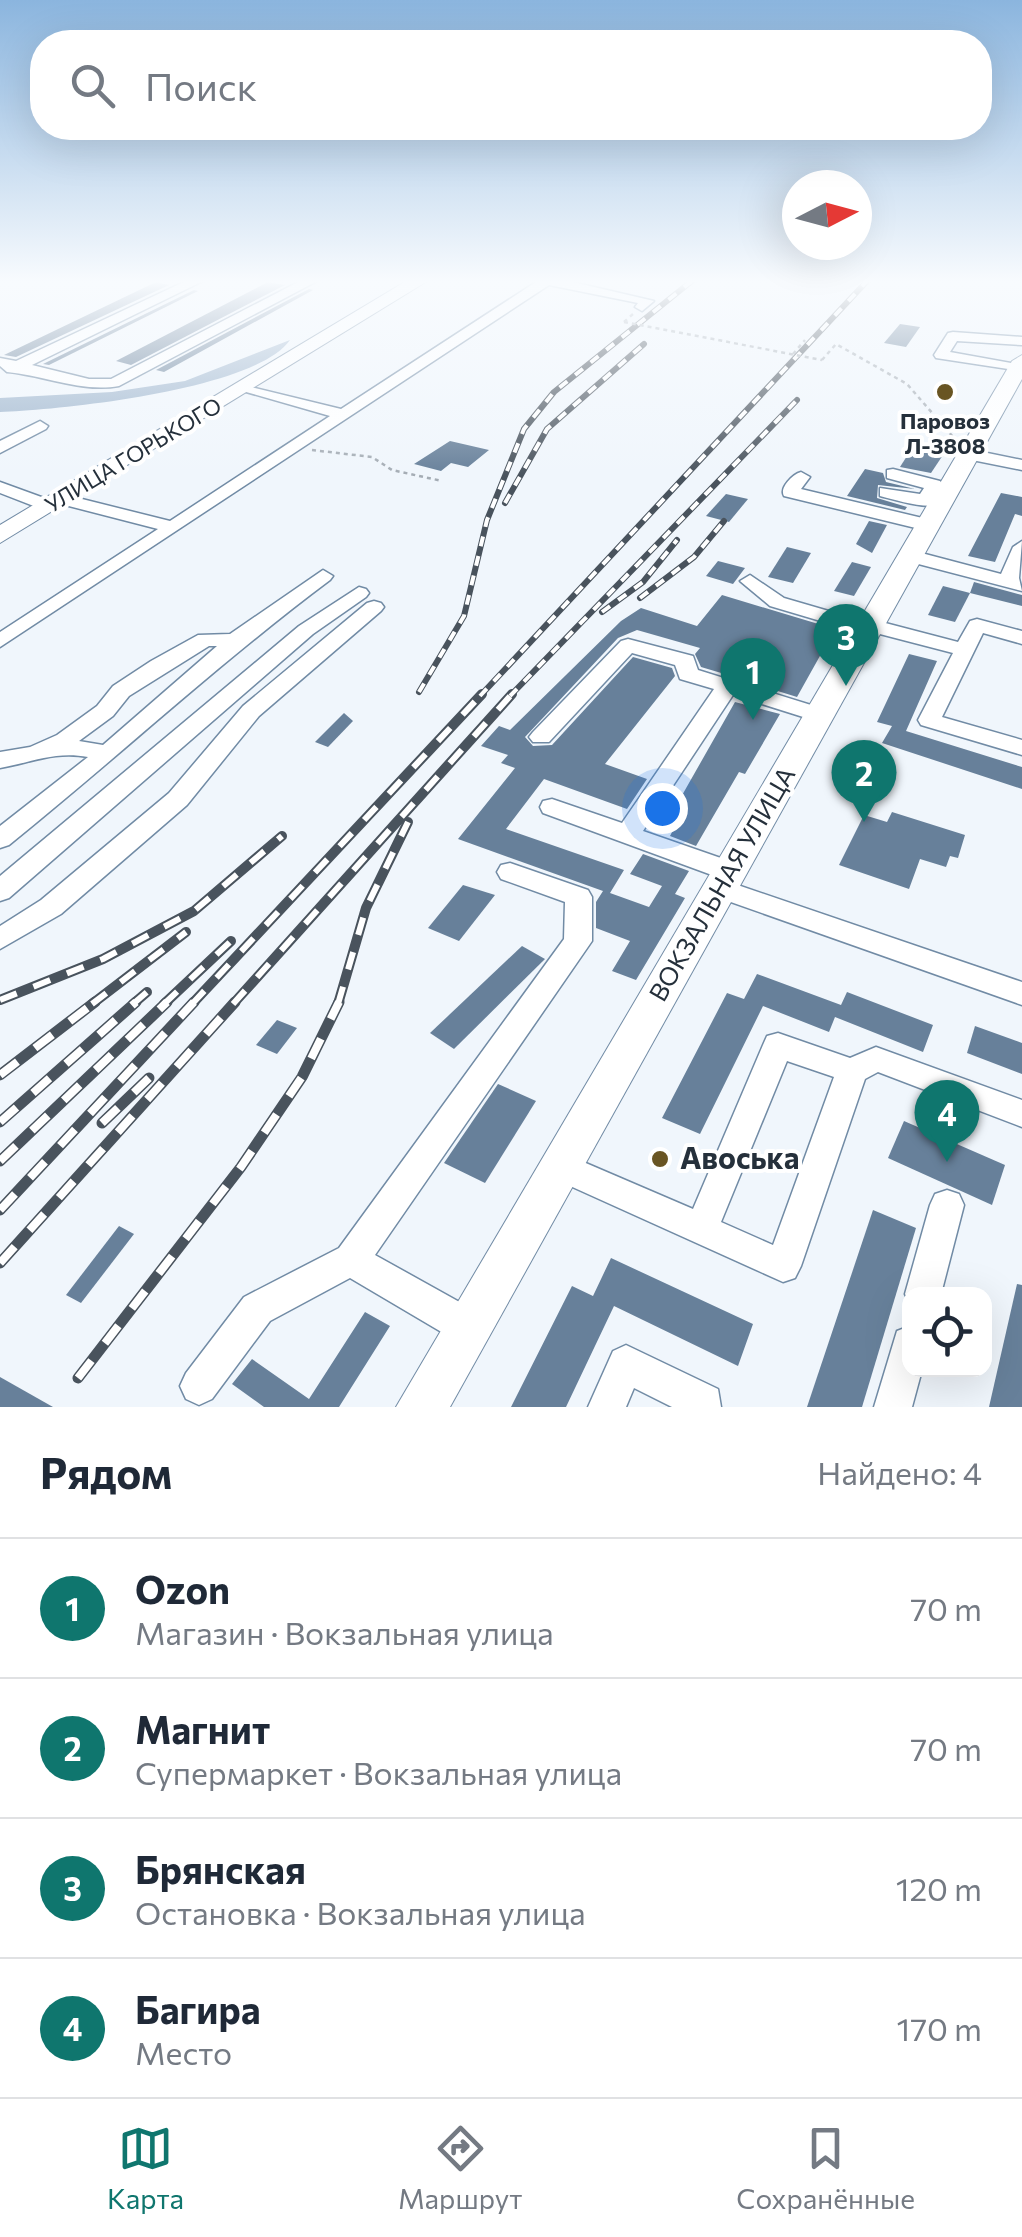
<!DOCTYPE html>
<html lang="ru">
<meta charset="utf-8">
<style>
:root{--surface:#fff;--page:#f2f2f3;--text:#1f2937;--muted:#747a83;--line:#e0e1e3;--accent:#0f766e}
body{margin:0;font-family:Commissioner,sans-serif;background:var(--page);color:var(--text)}
.controls{position:absolute;right:30px;bottom:30px;display:grid;overflow:hidden;border-radius:20px;box-shadow:0 10px 40px #0002}
.controls button{width:90px;height:90px;display:grid;place-items:center;padding:0;border:0;border-bottom:2px solid var(--line);background:var(--surface);color:var(--text);font:50px sans-serif}
.compass{position:absolute;left:782px;top:170px;width:90px;height:90px;border-radius:50%;background:var(--surface);box-shadow:0 10px 40px #0002;rotate:84deg}
.you{position:absolute;left:662px;top:808px;width:35px;height:35px;margin:-25px;border:8px solid #fff;border-radius:50%;background:#1a73e8;box-shadow:0 0 0 15px #1a73e833}
.badge{display:grid;place-items:center;width:65px;height:65px;border-radius:50%;background:var(--accent);color:#fff;font-size:32px;font-weight:700}
.pin{position:absolute;translate:-50% -82px;filter:drop-shadow(0 2px 5px #0008)}
.pin::after{content:'';position:absolute;top:52px;width:35px;height:30px;background:inherit;clip-path:polygon(0 0,100% 0,50% 100%)}
.list{margin:0;padding:0;list-style:none}
h2{display:flex;justify-content:space-between;align-items:center;height:130px;margin:0;padding:0 40px;font-size:42px}
h2 small{font-size:32px;font-weight:400;color:var(--muted)}
.list li{display:grid;grid-template-columns:65px 1fr auto;gap:30px;align-items:center;box-sizing:border-box;height:140px;padding:0 40px;border-top:2px solid var(--line)}
.list b{display:block;font-size:38px;white-space:nowrap}
.list p{margin:0;font-size:32px;white-space:nowrap;color:var(--muted)}
.list em{font-size:32px;font-style:normal;color:var(--muted)}
.icon{flex:none;width:55px;height:55px;fill:none;stroke:currentColor;stroke-width:2;stroke-linecap:round;stroke-linejoin:round}
.map{position:relative;flex:none;width:1022px;height:1407px;overflow:hidden}
.search{position:absolute;background:var(--surface);box-shadow:0 10px 40px #0002;left:30px;right:30px;top:30px;height:110px;display:flex;align-items:center;gap:25px;box-sizing:border-box;padding:0 35px;border-radius:40px;color:var(--muted);font-size:38px}
.sheet{height:690px;background:var(--surface)}
nav{display:flex;justify-content:space-around;align-items:center;box-sizing:border-box;height:140px;border-top:2px solid var(--line);background:var(--surface);font-size:28px;color:var(--muted)}
nav a{display:grid;justify-items:center;gap:5px}
nav .on{color:var(--accent)}
.map>svg:first-child{display:block}
</style>
<div class="map">
<svg width="1022" height="1407" viewBox="0 0 1022 1407">
<rect width="100%" height="100%" fill="#f0f6fc"/>
<path fill="#9fb6ce" d="M 290,340 C 255,390 61,410 0,412 L 0,398 L 112,392 L 185,381 Z"/>
<g fill="#67809a">
<polygon points="156,282 169,285 16,357 4,355"/>
<polygon points="268,282 285,285 131,365 116,361"/>
<polygon points="309,289 313,290 164,372 156,370"/>
<polygon points="194,290 198,291 49,365 43,364"/>
<polygon points="900,324 920,327 906,347 884,343"/>
<polygon points="450,441 489,450 468,467 451,463 441,471 414,464"/>
<polygon points="912,448 943,455 931,473 900,467"/>
<polygon points="865,469 883,473 886,482 915,489 878,485 877,498 907,507 905,510 847,496"/>
<polygon points="1001,493 1022,497 1022,516 1015,514 995,562 968,556"/>
<polygon points="726,494 748,499 729,522 706,516"/>
<polygon points="869,521 887,525 872,553 856,544"/>
<polygon points="787,547 811,553 793,583 768,577"/>
<polygon points="718,561 745,568 733,584 706,576"/>
<polygon points="852,562 871,567 854,596 834,591"/>
<polygon points="974,582 1022,595 1022,606 970,593"/>
<polygon points="943,586 970,593 955,622 928,615"/>
<polygon points="722,595 835,629 797,697 768,688 781,667 743,657 728,675 701,667 695,654 700,648 637,630 618,638 525,737 533,746 552,745 633,657 672,668 675,676 605,764 647,779 627,809 544,779 506,829 624,870 610,893 649,907 662,886 630,874 643,854 689,871 675,894 685,898 636,980 612,971 630,941 596,928 596,902 603,891 458,839 515,768 501,763 508,755 481,746 499,726 510,730 621,621 641,608 697,626"/>
<polygon points="909,654 937,661 906,731 1022,767 1022,789 882,743 892,726 877,722"/>
<polygon points="735,702 780,714 745,774 739,772 696,846 670,836 673,830 664,827"/>
<polygon points="344,713 353,721 328,747 315,742"/>
<polygon points="892,812 965,835 958,858 950,856 946,867 920,859 909,889 839,865 864,815 887,822"/>
<polygon points="463,885 495,895 459,941 428,928"/>
<polygon points="522,946 545,959 454,1049 430,1033"/>
<polygon points="757,974 841,1005 847,992 933,1025 923,1052 835,1017 829,1032 763,1006 700,1134 662,1118 727,993 744,999"/>
<polygon points="277,1020 297,1028 277,1054 256,1045"/>
<polygon points="975,1026 1022,1043 1022,1074 967,1053"/>
<polygon points="498,1084 536,1101 485,1183 444,1163"/>
<polygon points="904,1121 1005,1165 992,1205 888,1158"/>
<polygon points="873,1210 916,1228 862,1407 807,1407"/>
<polygon points="119,1226 134,1234 81,1303 66,1295"/>
<polygon points="611,1258 753,1324 738,1366 614,1306 566,1407 511,1407 572,1286 593,1296"/>
<polygon points="1017,1284 1022,1285 1022,1407 989,1407"/>
<polygon points="365,1312 390,1326 339,1407 264,1407 232,1384 252,1359 309,1399"/>
<polygon points="0,1377 53,1407 0,1407"/>
</g>
<g fill="none" stroke-linecap="round" stroke-linejoin="round">
<g stroke="#718ba5" stroke-width="3">
<g id="minor">
<path d="M 188,280 L 205,280 L 32,365 L 89,379 L 111,379 L 302,280 L 319,280 L 119,386 C 82,393 43,375 7,372 L 0,366 L 0,358 L 16,361 Z"/>
<polygon points="539,280 564,280 654,301 642,311 635,307 638,303 549,285 0,647 0,632 158,529 57,503 56,510 44,510 0,493 0,482 55,502 56,495 62,494 170,521 330,416 239,390 239,384 341,409"/>
<polygon points="953,332 1022,337 1022,345 957,341 950,352 1022,365 1022,371 936,358 934,355 948,333"/>
<polygon points="40,421 48,426 46,429 0,453 0,441"/>
<polygon points="968,449 1022,460 1022,470 962,458 962,450"/>
<path d="M 893,469 L 940,481 L 943,485 L 938,494 L 951,500 C 934,513 900,501 880,496 L 880,488 L 920,494 L 924,488 L 887,478 L 887,470 Z"/>
<path d="M 801,472 L 810,477 L 801,489 L 935,521 L 937,525 L 928,531 L 784,496 C 779,488 793,474 801,472 Z"/>
<polygon points="1022,541 1019,578 1022,591 903,560 900,556 910,550 1001,574 1013,547"/>
<path d="M 323,570 L 333,576 L 330,580 C 219,663 117,758 9,845 L 0,848 L 0,826 L 88,757 C 55,751 33,762 0,768 L 0,752 L 30,747 L 57,735 L 97,706 L 113,686 L 151,661 L 198,635 L 230,634 ZM 209,646 L 217,646 L 103,745 L 79,741 L 113,716 L 129,696 Z"/>
<polygon points="750,575 784,598 863,621 870,619 958,642 970,621 977,619 1022,631 1022,644 983,633 942,717 1022,740 1022,755 921,725 918,720 953,653 876,633 861,633 770,606 740,581"/>
<polygon points="359,587 366,589 369,593 366,597 313,634 9,898 0,901 0,876 299,626"/>
<polygon points="374,601 381,603 384,607 381,611 259,716 187,805 61,914 0,949 0,926 41,900 169,793 243,706 367,603"/>
<polygon points="628,639 693,656 698,670 827,710 830,715 819,722 733,695 643,831 738,864 742,871 738,878 720,878 543,813 540,807 543,801 552,799 622,823 714,689 680,679 675,665 632,653 549,742 533,742 529,737 533,732 621,641"/>
<polygon points="510,863 588,890 592,897 592,941 375,1255 481,1314 486,1327 481,1340 468,1345 455,1340 350,1278 270,1321 212,1399 199,1405 186,1399 180,1386 186,1373 244,1297 339,1248 564,939 565,902 501,879 497,872 501,865"/>
<polygon points="720,879 1022,982 1022,1005 711,895 707,888 711,881"/>
<path d="M 778,1033 L 850,1058 L 876,1047 L 1022,1100 L 1022,1127 L 878,1072 L 865,1079 L 801,1266 L 795,1278 L 783,1282 L 548,1176 L 544,1166 L 548,1156 L 560,1152 L 693,1209 L 763,1045 L 767,1036 ZM 787,1061 L 834,1077 L 773,1245 L 721,1222 Z"/>
<polygon points="947,1190 959,1194 964,1205 941,1294 910,1294 910,1304 905,1294 930,1205 935,1194"/>
<polygon points="910,1326 910,1370 922,1370 912,1407 874,1407 897,1331"/>
<polygon points="626,1345 718,1389 721,1407 672,1407 634,1388 626,1407 588,1407 613,1351"/>
</g>
</g>
<g stroke="#718ba5" stroke-width="2">
<g id="major">
<polygon points="408,280 429,280 0,543 0,525"/>
<polygon points="1022,355 1022,379 450,1407 396,1407 1012,361"/>
</g>
</g>
<g stroke="#a4acb4" stroke-width="2.5" stroke-dasharray="4 4" stroke-linecap="butt">
<polyline points="624,322 633,314"/>
<polyline points="793,354 805,340"/>
<polyline points="822,360 836,344 907,384 954,438"/>
<polyline points="312,450 372,457 392,470 442,481"/>
</g>
<use href="#minor" fill="#fff" fill-rule="evenodd"/>
<use href="#major" fill="#fff" fill-rule="evenodd"/>
<g stroke="#49535d" stroke-width="6">
<g id="rail-far2">
<polyline points="505,503 547,429 644,344"/>
<polyline points="640,598 694,557 724,521"/>
<polyline points="602,612 643,582 677,540"/>
<polyline points="419,692 464,616 487,520 524,429 554,392 693,280"/>
<polyline points="480,696 868,280"/>
<polyline points="510,696 797,400"/>
</g>
</g>
<g stroke="#49535d" stroke-width="10">
<g id="rail-far1">
<polyline points="0,1000 103,959 194,911 282,836"/>
<polyline points="92,1004 186,932"/>
<polyline points="133,1004 147,992"/>
<polyline points="164,1004 231,941"/>
<polyline points="192,1004 482,694"/>
<polyline points="233,1004 512,694"/>
<polyline points="338,1004 366,908 408,822"/>
</g>
</g>
<g stroke="#49535d" stroke-width="11">
<g id="rail">
<polyline points="0,1075 95,1002"/>
<polyline points="0,1122 136,1002"/>
<polyline points="102,1123 149,1078"/>
<polyline points="0,1161 167,1002"/>
<polyline points="0,1210 194,1002"/>
<polyline points="0,1263 235,1002"/>
<polyline points="78,1378 241,1167 302,1077 339,1002"/>
</g>
</g>
<use href="#rail-far2" stroke="#fff" stroke-width="4" stroke-dasharray="10" stroke-linecap="butt"/>
<use href="#rail-far1" stroke="#fff" stroke-width="6" stroke-dasharray="18" stroke-linecap="butt"/>
<use href="#rail" stroke="#fff" stroke-width="8" stroke-dasharray="22" stroke-linecap="butt"/>
<polyline stroke="#a4acb4" stroke-width="2.5" stroke-dasharray="4 4" stroke-linecap="butt" points="624,322 822,360"/>
</g>
<linearGradient id="sky" x2="0" y2="1"><stop stop-color="#8bb5de"/><stop offset="0.59" stop-color="#f8fbfe"/><stop offset="1" stop-color="#f8fbfe" stop-opacity="0"/></linearGradient>
<rect width="1022" height="477" fill="url(#sky)"/>
<g fill="#695523" stroke="#fff" stroke-width="4">
<circle cx="945" cy="392" r="10"/>
<circle cx="660" cy="1159" r="10"/>
</g>
<g text-anchor="middle" stroke-width="8" stroke-linejoin="round" paint-order="stroke">
<g font-size="22" font-weight="bold" fill="#25303b" stroke="#fff">
<text x="945" y="429">Паровоз<tspan x="945" dy="25">Л-3808</tspan></text>
</g>
<g font-size="22" fill="#25303b" stroke="#fff">
<text transform="translate(133 455) rotate(-31)" y="8">УЛИЦА ГОРЬКОГО</text>
</g>
<g font-size="25" fill="#25303b" stroke="#fff">
<text transform="translate(722 884) rotate(-60)" y="9">ВОКЗАЛЬНАЯ УЛИЦА</text>
</g>
<g font-size="30" font-weight="bold" fill="#25303b" stroke="#fff" text-anchor="start">
<text x="680" y="1169">Авоська</text>
</g>
</g>
</svg>
<div class="controls">
<button><svg class="icon" aria-label="locate" viewBox="0 0 24 24"><circle cx="12" cy="12" r="6"/><path d="M12 2v4M12 18v4M2 12h4M18 12h4"/></svg></button>
</div>
<svg class="compass" viewBox="-18 -18 36 36"><path d="M0-13l5 13h-10z" fill="#e53935"/><path d="M0 13l5-13h-10z" fill="#747a83"/></svg>
<div class="you"></div>
<div class="pin badge" style="left:753px;top:720px">1</div>
<div class="pin badge" style="left:864px;top:822px">2</div>
<div class="pin badge" style="left:846px;top:686px">3</div>
<div class="pin badge" style="left:947px;top:1162px">4</div>
<div class="search"><svg class="icon" aria-label="search" viewBox="0 0 24 24"><circle cx="10" cy="10" r="6"/><path d="M15 15l6 6"/></svg>Поиск</div>
</div>
<section class="sheet">
<h2>Рядом<small>Найдено: 4</small></h2>
<ul class="list">
<li><span class="badge">1</span><div><b>Ozon</b><p>Магазин · Вокзальная улица</p></div><em>70 m</em></li>
<li><span class="badge">2</span><div><b>Магнит</b><p>Супермаркет · Вокзальная улица</p></div><em>70 m</em></li>
<li><span class="badge">3</span><div><b>Брянская</b><p>Остановка · Вокзальная улица</p></div><em>120 m</em></li>
<li><span class="badge">4</span><div><b>Багира</b><p>Место</p></div><em>170 m</em></li>
</ul>
</section>
<nav>
<a class="on"><svg class="icon" aria-label="map" viewBox="0 0 24 24"><path d="M3 6l6-2 6 2 6-2v14l-6 2-6-2-6 2zM9 4v14M15 6v14"/></svg>Карта</a>
<a><svg class="icon" aria-label="directions" viewBox="0 0 24 24"><path d="M12 3l9 9-9 9-9-9zM9 14v-3h6M13 9l2 2-2 2"/></svg>Маршрут</a>
<a><svg class="icon" aria-label="saved" viewBox="0 0 24 24"><path d="M7 4h10v16l-5-4-5 4z"/></svg>Сохранённые</a>
</nav>
